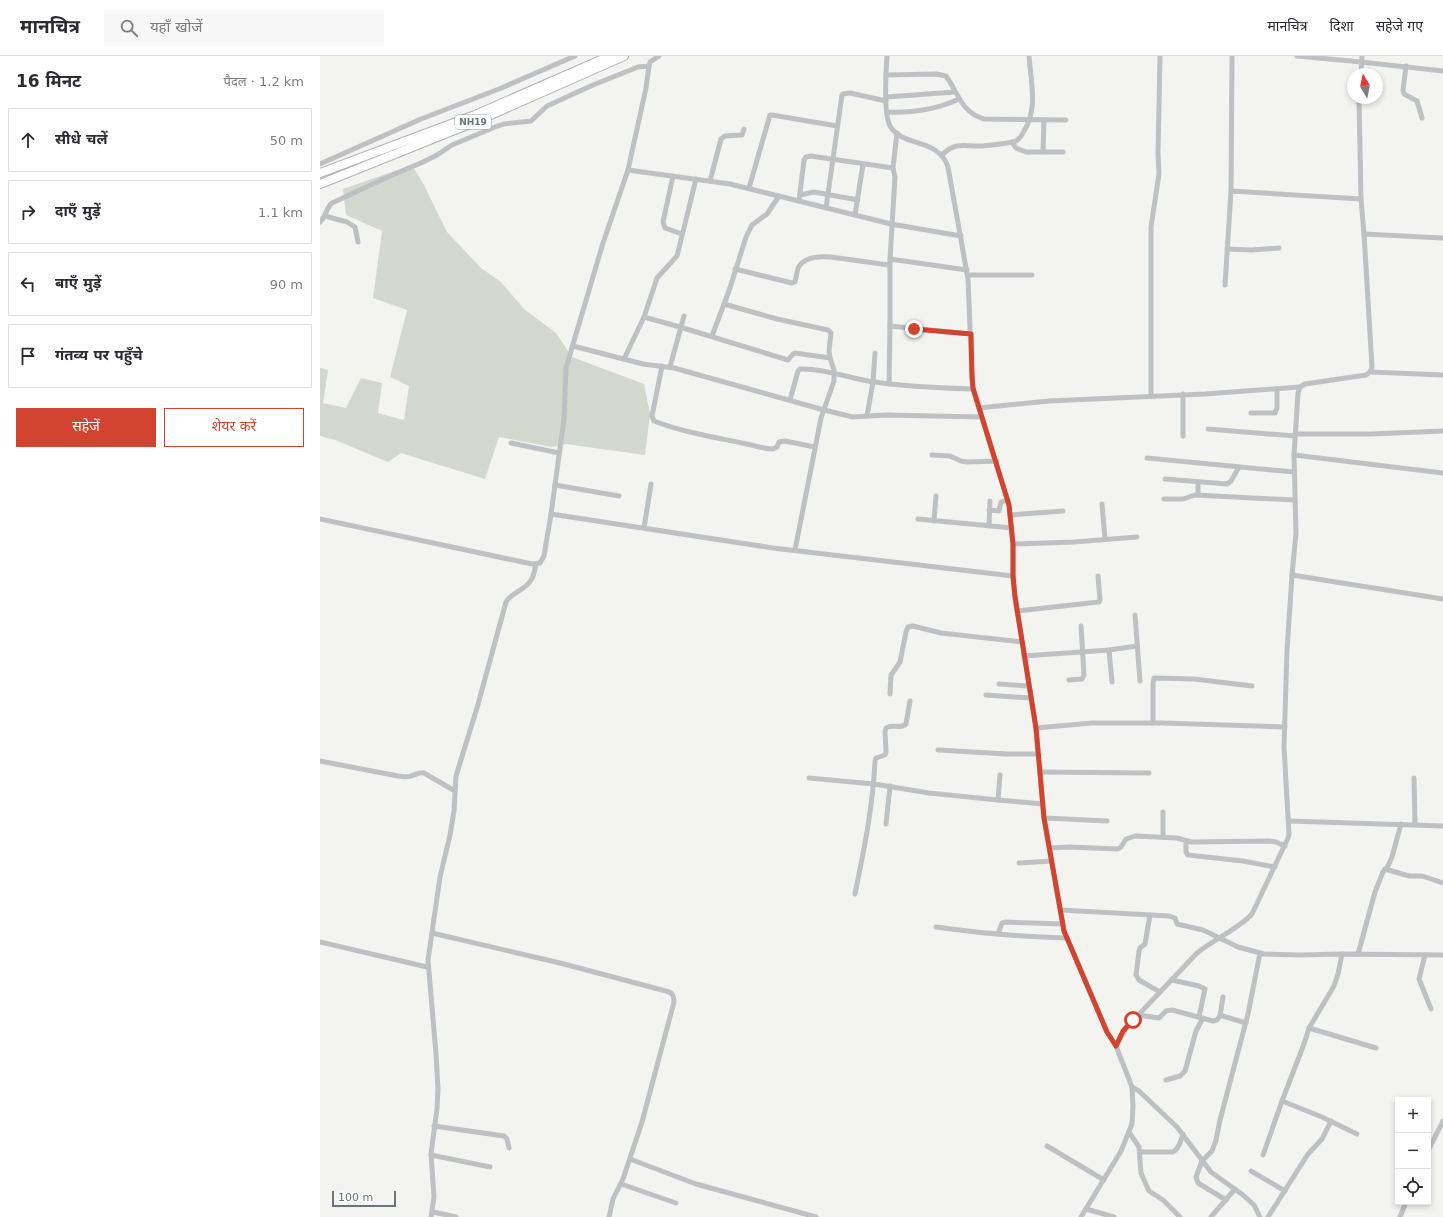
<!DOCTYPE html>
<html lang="hi">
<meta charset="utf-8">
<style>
:root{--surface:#fff;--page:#f7f7f7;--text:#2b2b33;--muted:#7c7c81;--line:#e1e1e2;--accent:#d34430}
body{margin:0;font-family:"DejaVu Sans","Noto Sans Devanagari",sans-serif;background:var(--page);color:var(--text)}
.controls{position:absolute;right:12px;bottom:12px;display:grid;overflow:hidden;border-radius:0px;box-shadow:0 2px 6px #0003}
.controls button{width:36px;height:36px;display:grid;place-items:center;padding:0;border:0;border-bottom:1px solid var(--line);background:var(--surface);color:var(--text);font:20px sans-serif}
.compass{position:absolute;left:1027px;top:12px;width:36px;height:36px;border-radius:50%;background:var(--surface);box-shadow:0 2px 6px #0003;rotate:350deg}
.scale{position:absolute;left:12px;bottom:10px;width:64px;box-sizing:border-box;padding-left:4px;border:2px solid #65767e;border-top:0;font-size:11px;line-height:14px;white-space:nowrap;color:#65767e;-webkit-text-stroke:3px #fff;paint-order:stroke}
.stop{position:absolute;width:12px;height:12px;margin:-9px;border:3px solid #d34430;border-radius:50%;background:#fff}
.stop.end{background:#d34430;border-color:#fff;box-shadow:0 1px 4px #0008}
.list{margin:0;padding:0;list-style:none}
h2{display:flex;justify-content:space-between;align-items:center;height:52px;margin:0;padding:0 16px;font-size:17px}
h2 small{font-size:13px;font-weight:400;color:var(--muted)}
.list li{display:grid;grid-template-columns:26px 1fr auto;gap:12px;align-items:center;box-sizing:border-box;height:64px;margin:0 8px 8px;padding:0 8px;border:1px solid var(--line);border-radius:0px}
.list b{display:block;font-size:15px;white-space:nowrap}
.list em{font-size:13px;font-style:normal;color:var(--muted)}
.actions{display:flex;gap:8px;padding:12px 16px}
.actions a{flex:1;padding:9px 0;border:1px solid var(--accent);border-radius:0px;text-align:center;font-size:14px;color:var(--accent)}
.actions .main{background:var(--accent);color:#fff}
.icon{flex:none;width:22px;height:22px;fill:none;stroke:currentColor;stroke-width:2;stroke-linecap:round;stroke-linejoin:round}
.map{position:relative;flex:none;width:1123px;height:1161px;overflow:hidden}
header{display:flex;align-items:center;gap:24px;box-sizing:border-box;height:56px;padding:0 20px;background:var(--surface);border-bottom:1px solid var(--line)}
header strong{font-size:19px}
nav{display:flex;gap:22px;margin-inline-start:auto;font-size:14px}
.search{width:280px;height:36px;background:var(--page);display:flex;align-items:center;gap:10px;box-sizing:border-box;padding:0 14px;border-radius:0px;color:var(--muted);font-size:15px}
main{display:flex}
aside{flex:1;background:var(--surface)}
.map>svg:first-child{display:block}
</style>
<header>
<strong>मानचित्र</strong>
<div class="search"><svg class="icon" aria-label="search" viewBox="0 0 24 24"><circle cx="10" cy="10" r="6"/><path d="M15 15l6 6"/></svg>यहाँ खोजें</div>
<nav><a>मानचित्र</a><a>दिशा</a><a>सहेजे गए</a></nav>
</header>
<main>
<aside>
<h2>16 मिनट<small>पैदल · 1.2 km</small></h2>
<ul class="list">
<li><svg class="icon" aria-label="ahead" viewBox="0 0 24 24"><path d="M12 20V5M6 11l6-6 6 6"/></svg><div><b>सीधे चलें</b></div><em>50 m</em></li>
<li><svg class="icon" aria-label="right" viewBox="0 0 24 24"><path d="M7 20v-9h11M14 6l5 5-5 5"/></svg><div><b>दाएँ मुड़ें</b></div><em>1.1 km</em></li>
<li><svg class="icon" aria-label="left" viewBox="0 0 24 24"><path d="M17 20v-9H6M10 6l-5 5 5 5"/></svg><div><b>बाएँ मुड़ें</b></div><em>90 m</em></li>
<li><svg class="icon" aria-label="arrive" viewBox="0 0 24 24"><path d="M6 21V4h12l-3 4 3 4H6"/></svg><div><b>गंतव्य पर पहुँचे</b></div></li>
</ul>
<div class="actions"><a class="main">सहेजें</a><a>शेयर करें</a></div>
</aside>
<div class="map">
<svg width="1123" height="1161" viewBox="0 0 1123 1161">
<rect width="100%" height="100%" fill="#f3f3f0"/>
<polygon fill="#d3d8cf" points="92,109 104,129 127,176 161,212 181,226 204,253 236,277 252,301 324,328 330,358 325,399 246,388 232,391 179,381 165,423 81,397 68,406 15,384 0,380 0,312 8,314 3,347 26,352 41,322 62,327 58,357 84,364 89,330 70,321 87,254 53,242 62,175 26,159 23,133"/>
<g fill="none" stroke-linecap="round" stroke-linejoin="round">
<g stroke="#aeb3b5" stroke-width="10">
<g id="trunk">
<polyline points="0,117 155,59 290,0"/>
<polyline points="0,128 157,65 304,0"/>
</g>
</g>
<g stroke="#bdc1c4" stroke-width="5">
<polyline points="339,0 330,6 329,10 326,32 308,114 410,128 571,168 641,180"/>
<path d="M 567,0 C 566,16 563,57 570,70 C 583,92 618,81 628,111 L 648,223 L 652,320 L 653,333 L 689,449 L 693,488 L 693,520 L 695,541 L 716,672 L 724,762 L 744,875 L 787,976 L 796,990 L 812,1031 L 813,1050 L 812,1068 L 801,1095 L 761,1161"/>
<polyline points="977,0 1041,6 1123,15"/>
<polyline points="1086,10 1083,34 1084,38 1097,45 1102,62"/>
<polyline points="1041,18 1042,0"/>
<path d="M 566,19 L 616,18 L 626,20 C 639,38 641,56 664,63 L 746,64"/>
<polyline points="566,41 635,36"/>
<path d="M 567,56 C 592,57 616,54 639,43"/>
<polyline points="692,86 696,92 706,96 743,96"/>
<polyline points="723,96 724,64"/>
<path d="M 622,99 C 635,86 642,90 659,90 C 665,90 692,87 696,85 C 700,83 702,79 704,75 C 718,54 711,25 709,0"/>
<polyline points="0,108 101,63 179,33 255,0"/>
<polyline points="353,120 343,166 345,172 362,178"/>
<polyline points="390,125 401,83 405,80 422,79 424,73"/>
<polyline points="429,132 450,59 452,59 517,70"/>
<polyline points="911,135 1041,143"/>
<polyline points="480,139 494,136 538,144"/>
<polyline points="479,145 484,104 486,101 491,100 573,112 577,77"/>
<polyline points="506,152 522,39 523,38 530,37 566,45"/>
<polyline points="535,159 543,108"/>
<polyline points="5,160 27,166 35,171 38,186"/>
<path d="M 0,166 C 6,161 6,152 12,147 L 70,120 L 103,106 L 117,99 L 132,89 L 175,71 L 184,68 L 211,65 L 227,50 L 273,29 L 318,11 L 329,10"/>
<polyline points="1044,178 1123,182"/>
<polyline points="907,193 931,194 959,192"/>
<polyline points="570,203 647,214"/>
<path d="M 415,213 L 472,227 L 475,226 C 476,222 477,216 478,212 C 484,200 500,200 511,201 L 569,209"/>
<polyline points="648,219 712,219"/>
<polyline points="905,229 911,135 912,0"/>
<polyline points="404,248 457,263 508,274 511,277 509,295 510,302 514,314 514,325 501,362 475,494"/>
<polyline points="324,261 360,271 468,304 473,298 475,297 510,302"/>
<polyline points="570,270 651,278"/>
<polyline points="392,280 410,232 426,181 432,169 447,158 459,140"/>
<polyline points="253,290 323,308 354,312 504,354 533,361 566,359 662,361"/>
<polyline points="304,303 324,261 337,222 357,200 376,123"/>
<path d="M 342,310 L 332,360 L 334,365 C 362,376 393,381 422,387 C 433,389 443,393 453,393 L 457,391 L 459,386 L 465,385 L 495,391"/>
<polyline points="350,311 364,260"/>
<polyline points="1050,316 1123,319"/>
<polyline points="569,328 570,270 570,203 575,121 573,112"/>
<polyline points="831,340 831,171 839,118 838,97 840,0"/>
<path d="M 470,344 L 478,315 L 480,313 C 504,312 531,323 555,326 C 587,331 621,332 653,333"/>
<polyline points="659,352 729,345 885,338 980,331"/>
<polyline points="931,357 955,357 957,352 957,333"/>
<polyline points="547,360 553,326 555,297"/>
<polyline points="888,373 975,380"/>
<polyline points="975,378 1051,378 1123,375"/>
<polyline points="863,380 863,338"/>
<polyline points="191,387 239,397"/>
<polyline points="612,399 630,400 641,405 647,406 677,405"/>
<polyline points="974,399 1123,417"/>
<polyline points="827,402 974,416"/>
<polyline points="845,423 907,428 911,425 919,411"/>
<polyline points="235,429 299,440"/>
<polyline points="878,439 878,426"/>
<polyline points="844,443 863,443 875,439 974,444"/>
<polyline points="782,448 785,483"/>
<polyline points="669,454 679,455 681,446 688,444"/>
<polyline points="231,458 453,492 693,520"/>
<polyline points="690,459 743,455"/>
<polyline points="0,463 212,508 220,507 224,500 231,458 244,363 246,312 283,187 308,114"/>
<polyline points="598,463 692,472"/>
<polyline points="614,465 616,440"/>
<polyline points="669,470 670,445"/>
<polyline points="324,472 331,428"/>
<polyline points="693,488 754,486 817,481"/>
<polyline points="972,519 1123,543"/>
<polyline points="697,555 779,546 780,544 778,520"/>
<polyline points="815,559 820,625"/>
<polyline points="789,594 792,626"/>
<polyline points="704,600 789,594 817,590"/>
<polyline points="749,624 762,623 764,619 761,570"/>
<polyline points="679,628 709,630"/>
<polyline points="570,638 571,619 580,606 586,576 588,571 593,570 621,577 702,586"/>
<polyline points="666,639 711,642"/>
<polyline points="833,667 833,627 834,622 874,623 932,630"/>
<polyline points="716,672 772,667 843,667 965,671"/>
<polyline points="618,694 687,698 719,698"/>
<path d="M 0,705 L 78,720 C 82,720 87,722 91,720 C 96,719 98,716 104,717 L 135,735"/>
<polyline points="720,716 829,717"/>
<polyline points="489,722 554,728 609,737 678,744 723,748"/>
<polyline points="1094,722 1095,768"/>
<polyline points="678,744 680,719"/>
<polyline points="724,762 787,765"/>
<polyline points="969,765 1123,770"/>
<polyline points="566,768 570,730"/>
<polyline points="843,781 843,756"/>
<polyline points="866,785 866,796 868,799 923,805 955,811"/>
<polyline points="729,792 749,791 798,793 801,791 806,783 815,780 857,782 871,786 949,785 956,786 965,790"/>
<polyline points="699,807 732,805"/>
<polyline points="1065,813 1089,820 1102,820 1123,827"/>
<path d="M 535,838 C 544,794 553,750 555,705 L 556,702 L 565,699 L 566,696 L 565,676 L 566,672 C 573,667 580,674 586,668 L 590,645"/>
<polyline points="741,854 849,860 855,862 857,868 883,874 918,891 944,898 980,899 1022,898 1123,899"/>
<polyline points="830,859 825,888 820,892 819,895 816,919 819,924 840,936"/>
<path d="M 616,871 C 659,877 702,881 746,882"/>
<path d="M 112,877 L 240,907 L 346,935 C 353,937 354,940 354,946 L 322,1066 L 303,1123 L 293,1143 L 289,1161"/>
<polyline points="678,878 682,867 685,866 743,868"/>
<polyline points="0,886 107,911"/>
<polyline points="1038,898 1055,836 1063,816 1068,810 1072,801 1081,768"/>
<polyline points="1105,899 1099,923 1111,953"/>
<polyline points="852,924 879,930 885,933 879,961"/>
<polyline points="818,959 839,962 846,955 852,954 893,965 897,964 900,960 903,960 926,967"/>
<polyline points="900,960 903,941"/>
<polyline points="989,972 1056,992"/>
<path d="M 796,990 L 806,972 L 877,897 C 894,883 917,874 932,858 L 968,782 L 969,778 L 964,691 L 967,594 L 972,519 L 976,477 L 974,399 L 978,337 L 980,331 L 985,328 L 1046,319 L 1050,316 L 1052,311 L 1044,178 L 1041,143 L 1039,42"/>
<polyline points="846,1024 860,1020 865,1015 876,975 883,962"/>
<polyline points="812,1031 819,1035 857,1071 891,1116 923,1139 934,1149 940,1161"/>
<polyline points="962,1045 1002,1061 1037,1078"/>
<polyline points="114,1070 184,1080 187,1083 189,1092"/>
<polyline points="809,1076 819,1091 821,1117 829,1135 843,1144 860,1161"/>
<polyline points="727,1090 784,1124"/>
<polyline points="1108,1095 1123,1065"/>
<path d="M 820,1096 L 853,1096 C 859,1093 861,1084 863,1078"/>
<polyline points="111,1099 170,1111"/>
<polyline points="943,1099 962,1045 984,988 989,972 1014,930 1018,918 1022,898"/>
<polyline points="310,1103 376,1128 496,1161"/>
<polyline points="931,1115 965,1135"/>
<polyline points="301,1128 356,1147"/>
<polyline points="906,1144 878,1127 876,1121 882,1105 892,1095 896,1084 900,1064 928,958 940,897"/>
<polyline points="766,1153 794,1161"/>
<polyline points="113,1156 136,1161"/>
<path d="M 111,1161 L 114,1141 L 111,1098 L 117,1053 L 118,1033 L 116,998 L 108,904 L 120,821 L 130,779 L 134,755 L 136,720 L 157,652 L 186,546 C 192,536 206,534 211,524 C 214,520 215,513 216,508"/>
<polyline points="891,1161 915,1133"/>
<polyline points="948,1161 988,1098 1002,1083 1011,1065"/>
<polyline points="1080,1161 1086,1146"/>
</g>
<use href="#trunk" stroke="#fff" stroke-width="8"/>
</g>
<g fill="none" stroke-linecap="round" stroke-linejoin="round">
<polyline stroke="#d34430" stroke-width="5" points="594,273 651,278 652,320 653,332 689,449 693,488 693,520 695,541 716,672 724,762 744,875 787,976 796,990 803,975 813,964"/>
</g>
<g text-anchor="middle" stroke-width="4" stroke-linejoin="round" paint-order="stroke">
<rect fill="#fff" stroke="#939fa5" stroke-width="1" x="135" y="59" width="36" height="14" rx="3"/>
<g font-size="9" font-weight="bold" fill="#65767e">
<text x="153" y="69">NH19</text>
</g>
</g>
</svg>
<div class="controls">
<button>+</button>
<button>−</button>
<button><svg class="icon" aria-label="locate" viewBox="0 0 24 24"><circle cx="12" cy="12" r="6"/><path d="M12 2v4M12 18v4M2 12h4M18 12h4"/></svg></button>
</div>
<svg class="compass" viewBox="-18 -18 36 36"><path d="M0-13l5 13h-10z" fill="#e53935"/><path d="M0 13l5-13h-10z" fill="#7c7c81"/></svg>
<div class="scale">100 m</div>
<div class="stop" style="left:813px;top:964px"></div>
<div class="stop end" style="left:594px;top:273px"></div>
</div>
</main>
